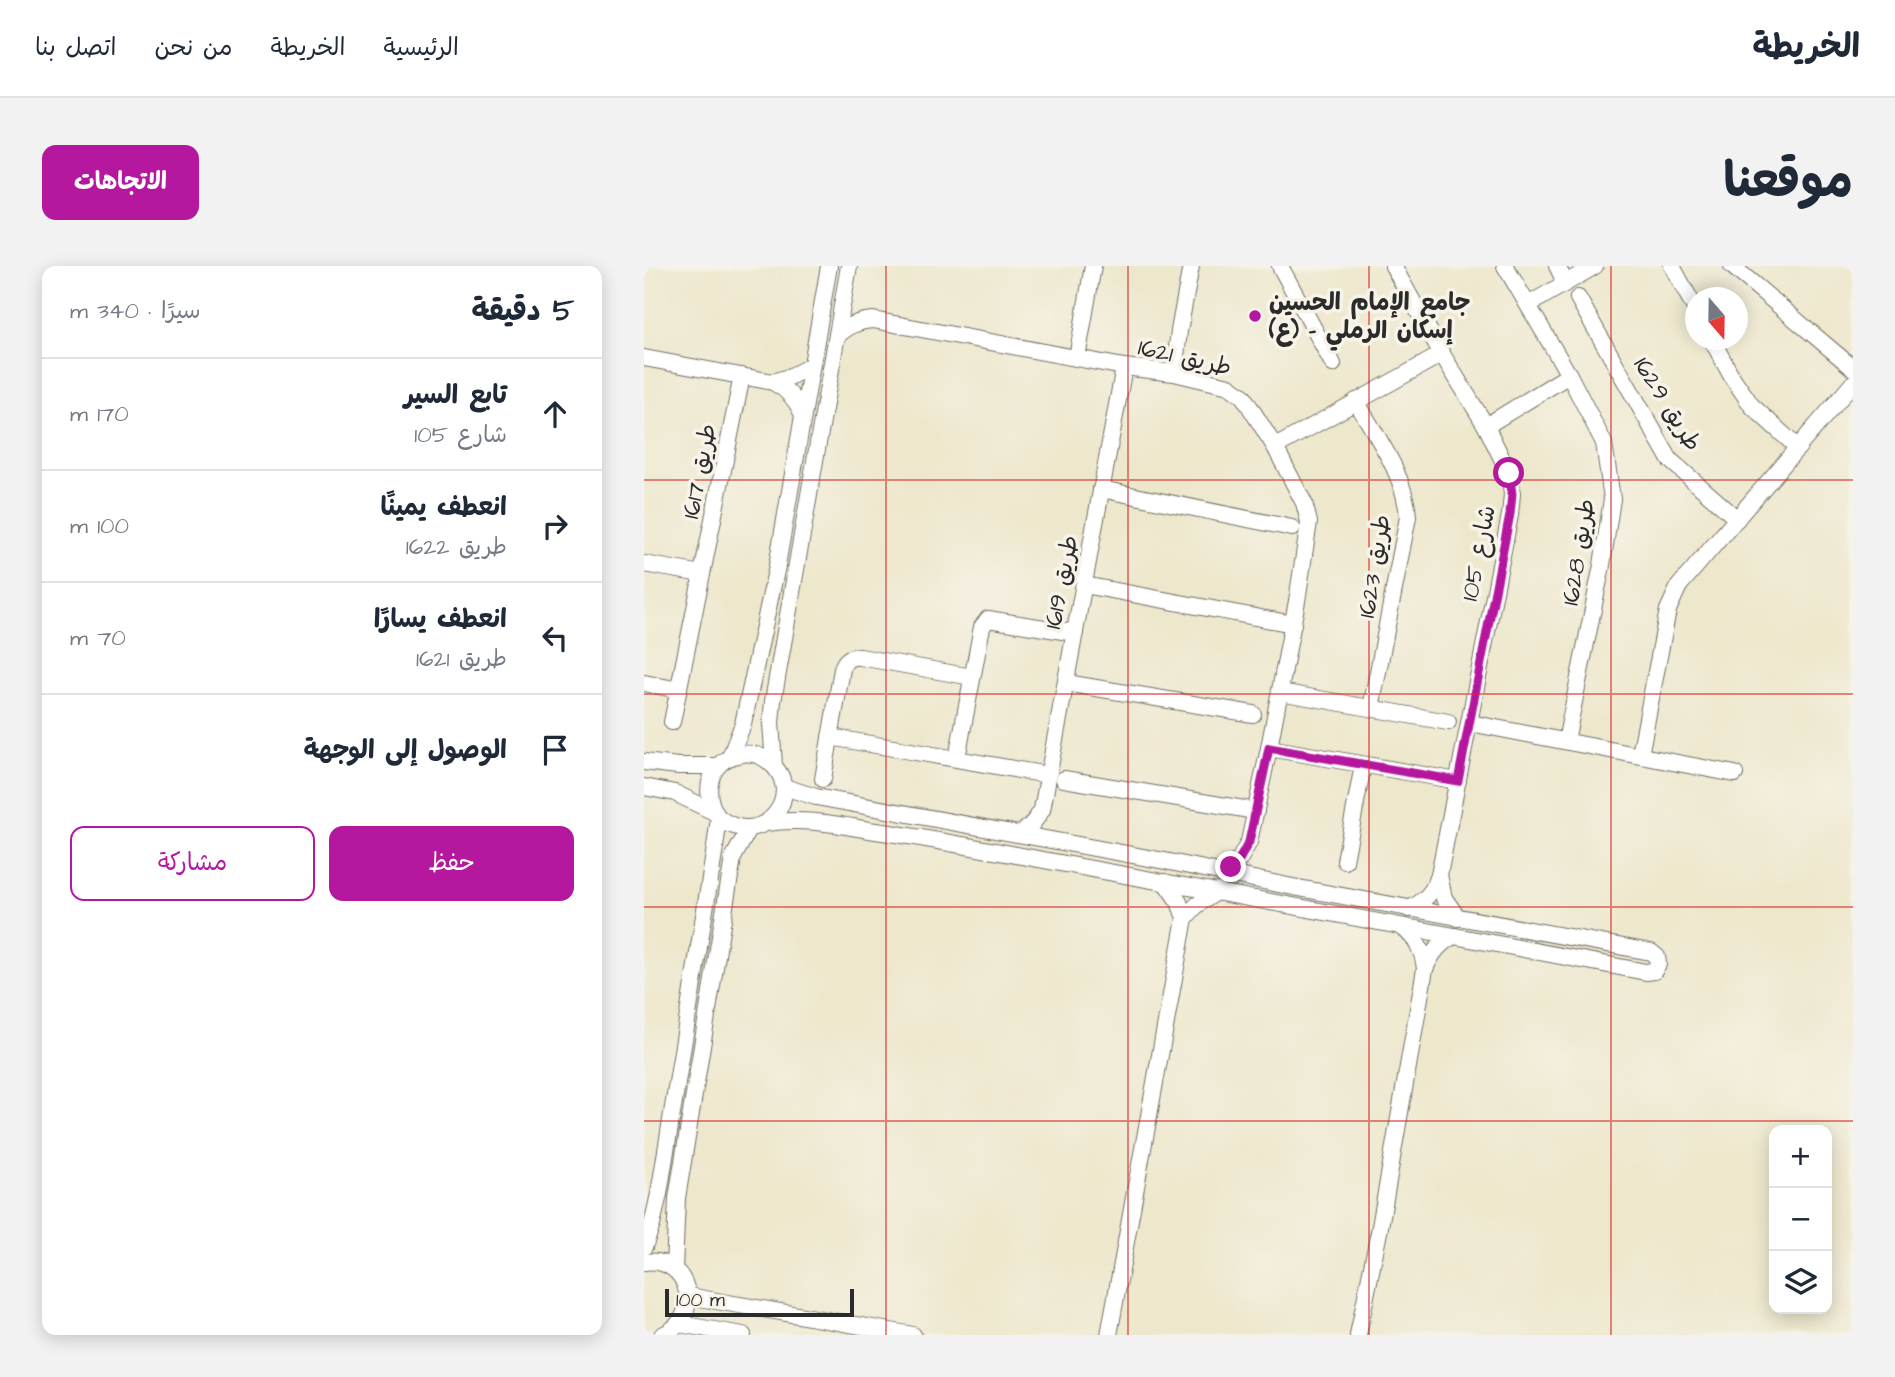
<!DOCTYPE html>
<html lang="ar">
<meta charset="utf-8">
<style>
:root{--surface:#fff;--page:#f2f2f3;--text:#1f2937;--muted:#747a83;--line:#e0e1e3;--accent:#b5179e}
body{margin:0;font-family:"Architects Daughter","Playpen Sans Arabic",sans-serif;background:var(--page);color:var(--text);direction:rtl}
.controls{position:absolute;right:21px;bottom:21px;display:grid;overflow:hidden;border-radius:14px;box-shadow:0 4px 18px #0003}
.controls button{width:63px;height:63px;display:grid;place-items:center;padding:0;border:0;border-bottom:2px solid var(--line);background:var(--surface);color:var(--text);font:35px sans-serif}
.compass{position:absolute;left:1041px;top:21px;width:63px;height:63px;border-radius:50%;background:var(--surface);box-shadow:0 4px 18px #0003;rotate:160deg}
.scale{position:absolute;left:21px;bottom:18px;width:189px;box-sizing:border-box;padding-left:7px;border:4px solid #2b2b2b;border-top:0;font-size:19px;line-height:24px;white-space:nowrap;color:#2b2b2b;-webkit-text-stroke:5px #f7f3e8;paint-order:stroke}
.stop{position:absolute;width:21px;height:21px;margin:-16px;border:5px solid #b5179e;border-radius:50%;background:#fff}
.stop.end{background:#b5179e;border-color:#fff;box-shadow:0 2px 7px #0008}
.list{margin:0;padding:0;list-style:none}
h2{display:flex;justify-content:space-between;align-items:center;height:91px;margin:0;padding:0 28px;font-size:30px}
h2 small{font-size:23px;font-weight:400;color:var(--muted)}
.list li{display:grid;grid-template-columns:46px 1fr auto;gap:21px;align-items:center;box-sizing:border-box;height:112px;padding:0 28px;border-top:2px solid var(--line)}
.list b{display:block;font-size:26px;white-space:nowrap}
.list p{margin:0;font-size:23px;white-space:nowrap;color:var(--muted)}
.list em{font-size:23px;font-style:normal;color:var(--muted)}
.actions{display:flex;gap:14px;padding:21px 28px}
.actions a{flex:1;padding:16px 0;border:2px solid var(--accent);border-radius:14px;text-align:center;font-size:24px;color:var(--accent)}
.actions .main{background:var(--accent);color:#fff}
.icon{flex:none;width:38px;height:38px;fill:none;stroke:currentColor;stroke-width:2;stroke-linecap:round;stroke-linejoin:round}
.map{position:relative;flex:none;width:1209px;height:1069px;overflow:hidden;direction:ltr;border-radius:14px}
header{display:flex;align-items:center;gap:42px;box-sizing:border-box;height:98px;padding:0 35px;background:var(--surface);border-bottom:2px solid var(--line)}
header strong{font-size:33px}
nav{display:flex;gap:38px;margin-inline-start:auto;font-size:24px}
.intro{display:flex;align-items:center;justify-content:space-between;box-sizing:border-box;height:168px;padding:0 42px}
h1{margin:0;font-size:49px}
.button{padding:18px 32px;border-radius:14px;background:var(--accent);color:#fff;font-size:24px;font-weight:700}
main{display:flex;gap:42px;padding:0 42px}
aside{flex:1;background:var(--surface);border-radius:14px;box-shadow:0 4px 18px #0003}
.map>svg:first-child{display:block}
</style>
<header>
<strong>الخريطة</strong>
<nav><a>الرئيسية</a><a>الخريطة</a><a>من نحن</a><a>اتصل بنا</a></nav>
</header>
<div class="intro"><h1>موقعنا</h1><a class="button">الاتجاهات</a></div>
<main>
<div class="map">
<svg width="1209" height="1069" viewBox="0 0 1209 1069">
<rect width="100%" height="100%" fill="#f7f3e8"/>
<filter id="ink" filterUnits="userSpaceOnUse"><feTurbulence type="fractalNoise" baseFrequency=".0143" numOctaves="2"/><feDisplacementMap in="SourceGraphic" scale="14" xChannelSelector="R" yChannelSelector="G"/><feConvolveMatrix kernelMatrix="1 2 1 2 8 2 1 2 1" color-interpolation-filters="sRGB"/></filter>
<filter id="wash" filterUnits="userSpaceOnUse"><feTurbulence type="fractalNoise" baseFrequency=".00686" numOctaves="4" result="noise"/><feDisplacementMap in="SourceGraphic" scale="28" xChannelSelector="R" yChannelSelector="G"/><feGaussianBlur stdDeviation="1.57" result="paint"/><feColorMatrix in="noise" values="0 0 0 0 0 0 0 0 0 0 0 0 0 0 0 0 0 1.4 0 .05"/><feComposite in="paint" operator="in"/></filter>
<g filter="url(#wash)">
<rect width="100%" height="100%" fill="#ede7cc"/>
</g>
<g filter="url(#ink)">
<g fill="none" stroke-linecap="round" stroke-linejoin="round">
<g stroke="#6f6d63" stroke-width="18">
<g id="minor">
<polyline points="636,0 689,98"/>
<path d="M 749,0 L 798,88 L 842,160 L 865,207 L 868,228 L 866,249 L 795,609 C 790,626 780,636 765,643"/>
<polyline points="861,0 925,109 960,177 968,233 958,299 922,475"/>
<polyline points="913,0 921,16"/>
<polyline points="1028,0 1052,44"/>
<polyline points="1088,0 1209,102"/>
<polyline points="934,32 1026,194 1093,253"/>
<polyline points="884,39 951,0"/>
<path d="M 193,70 C 204,60 214,55 229,54 L 480,101 L 530,107 L 585,120 L 599,130 L 631,181 L 660,237 L 665,256 L 653,335 L 625,482 L 605,576 L 595,594 L 578,606"/>
<polyline points="1068,74 1088,111 1108,140 1154,182"/>
<path d="M 0,92 L 129,116 C 143,123 152,133 158,147"/>
<polyline points="433,92 449,0"/>
<polyline points="530,107 535,65 547,0"/>
<polyline points="129,116 145,111 167,100"/>
<path d="M 712,135 C 733,172 761,208 764,251 L 727,442"/>
<polyline points="842,160 925,109"/>
<polyline points="631,181 798,88"/>
<polyline points="457,223 648,262"/>
<polyline points="0,298 58,308"/>
<polyline points="440,319 649,358"/>
<polyline points="0,417 35,424"/>
<polyline points="422,417 609,448"/>
<polyline points="636,426 804,456"/>
<polyline points="28,456 98,110"/>
<polyline points="826,457 1091,508"/>
<polyline points="186,471 404,509"/>
<polyline points="625,482 814,515"/>
<polyline points="996,489 1024,344 1035,320 1209,117"/>
<polyline points="86,491 99,458 133,300 185,0"/>
<polyline points="313,492 338,361 344,353 431,367"/>
<polyline points="0,496 34,500 74,500"/>
<polyline points="130,499 127,457 129,435 205,0"/>
<path d="M 179,513 L 198,403 C 201,393 206,390 216,391 L 328,411"/>
<polyline points="420,513 612,545"/>
<polyline points="0,521 31,527 70,546"/>
<path d="M 122,557 C 159,551 195,559 232,565 C 281,572 329,581 378,590 C 586,627 794,667 1002,706 L 1010,705 L 1014,698 L 1013,691 L 1007,686 L 649,621 L 521,595 L 172,531 L 140,521"/>
<polyline points="377,568 389,557 398,544 480,101"/>
<polyline points="701,595 719,499"/>
<polyline points="795,609 800,632 814,652"/>
<polyline points="541,652 553,639 574,625"/>
<path d="M 758,661 C 772,672 779,684 781,703"/>
<path d="M 0,981 L 8,959 L 15,928 L 70,588 L 75,552 C 57,530 64,495 94,489 C 104,486 115,488 124,495 C 164,525 121,586 75,552"/>
<path d="M 0,996 C 46,989 61,1052 18,1069"/>
<polyline points="30,1003 33,932 89,592 105,563"/>
<polyline points="44,1030 269,1069"/>
<polyline points="35,1058 99,1069"/>
<polyline points="465,1069 541,652 535,636 521,616"/>
<path d="M 714,1069 L 736,961 L 781,703 C 787,688 795,677 810,670"/>
</g>
</g>
<use href="#minor" stroke="#fff" stroke-width="16"/>
</g>
</g>
<g fill="none" stroke-linecap="round" stroke-linejoin="round" filter="url(#ink)">
<polyline stroke="#b5179e" stroke-width="9" points="587,601 595,594 605,576 625,482 814,515 866,248 868,228 865,207"/>
</g>
<path fill="none" stroke="#d62828" stroke-width="2" stroke-opacity="0.55" d="M 242,0 L 242,1069M 484,0 L 484,1069M 725,0 L 725,1069M 967,0 L 967,1069M 0,214 L 1209,214M 0,428 L 1209,428M 0,641 L 1209,641M 0,855 L 1209,855"/>
<circle fill="#b5179e" stroke="#f7f3e8" stroke-width="2.5" cx="611" cy="50" r="7"/>
<g text-anchor="middle" stroke-width="7" stroke-linejoin="round" paint-order="stroke">
<g font-size="24" font-weight="bold" fill="#2b2b2b" stroke="#f7f3e8" text-anchor="start">
<text x="625" y="44">جامع الإمام الحسين<tspan x="625" dy="28">(ع) - إسكان الرملي</tspan></text>
</g>
<g font-size="24" fill="#2b2b2b" stroke="#f7f3e8">
<text transform="translate(541 91) rotate(13)" y="8">طريق 1621</text>
<text transform="translate(1024 138) rotate(58)" y="8">طريق 1629</text>
<text transform="translate(55 205) rotate(-79)" y="8">طريق 1617</text>
<text transform="translate(934 286) rotate(-81)" y="8">طريق 1628</text>
<text transform="translate(834 287) rotate(-79)" y="8">شارع 105</text>
<text transform="translate(730 300) rotate(-81)" y="8">طريق 1623</text>
<text transform="translate(417 316) rotate(-79)" y="8">طريق 1619</text>
</g>
</g>
</svg>
<div class="controls">
<button>+</button>
<button>−</button>
<button><svg class="icon" aria-label="layers" viewBox="0 0 24 24"><path d="M12 4l9 5-9 5-9-5zM3 14l9 5 9-5"/></svg></button>
</div>
<svg class="compass" viewBox="-18 -18 36 36"><path d="M0-13l5 13h-10z" fill="#e53935"/><path d="M0 13l5-13h-10z" fill="#747a83"/></svg>
<div class="scale">100 m</div>
<div class="stop" style="left:865px;top:207px"></div>
<div class="stop end" style="left:587px;top:601px"></div>
</div>
<aside>
<h2>5 دقيقة<small>سيرًا · 340 m</small></h2>
<ul class="list">
<li><svg class="icon" aria-label="ahead" viewBox="0 0 24 24"><path d="M12 20V5M6 11l6-6 6 6"/></svg><div><b>تابع السير</b><p>شارع 105</p></div><em>170 m</em></li>
<li><svg class="icon" aria-label="right" viewBox="0 0 24 24"><path d="M7 20v-9h11M14 6l5 5-5 5"/></svg><div><b>انعطف يمينًا</b><p>طريق 1622</p></div><em>100 m</em></li>
<li><svg class="icon" aria-label="left" viewBox="0 0 24 24"><path d="M17 20v-9H6M10 6l-5 5 5 5"/></svg><div><b>انعطف يسارًا</b><p>طريق 1621</p></div><em>70 m</em></li>
<li><svg class="icon" aria-label="arrive" viewBox="0 0 24 24"><path d="M6 21V4h12l-3 4 3 4H6"/></svg><div><b>الوصول إلى الوجهة</b></div></li>
</ul>
<div class="actions"><a class="main">حفظ</a><a>مشاركة</a></div>
</aside>
</main>
